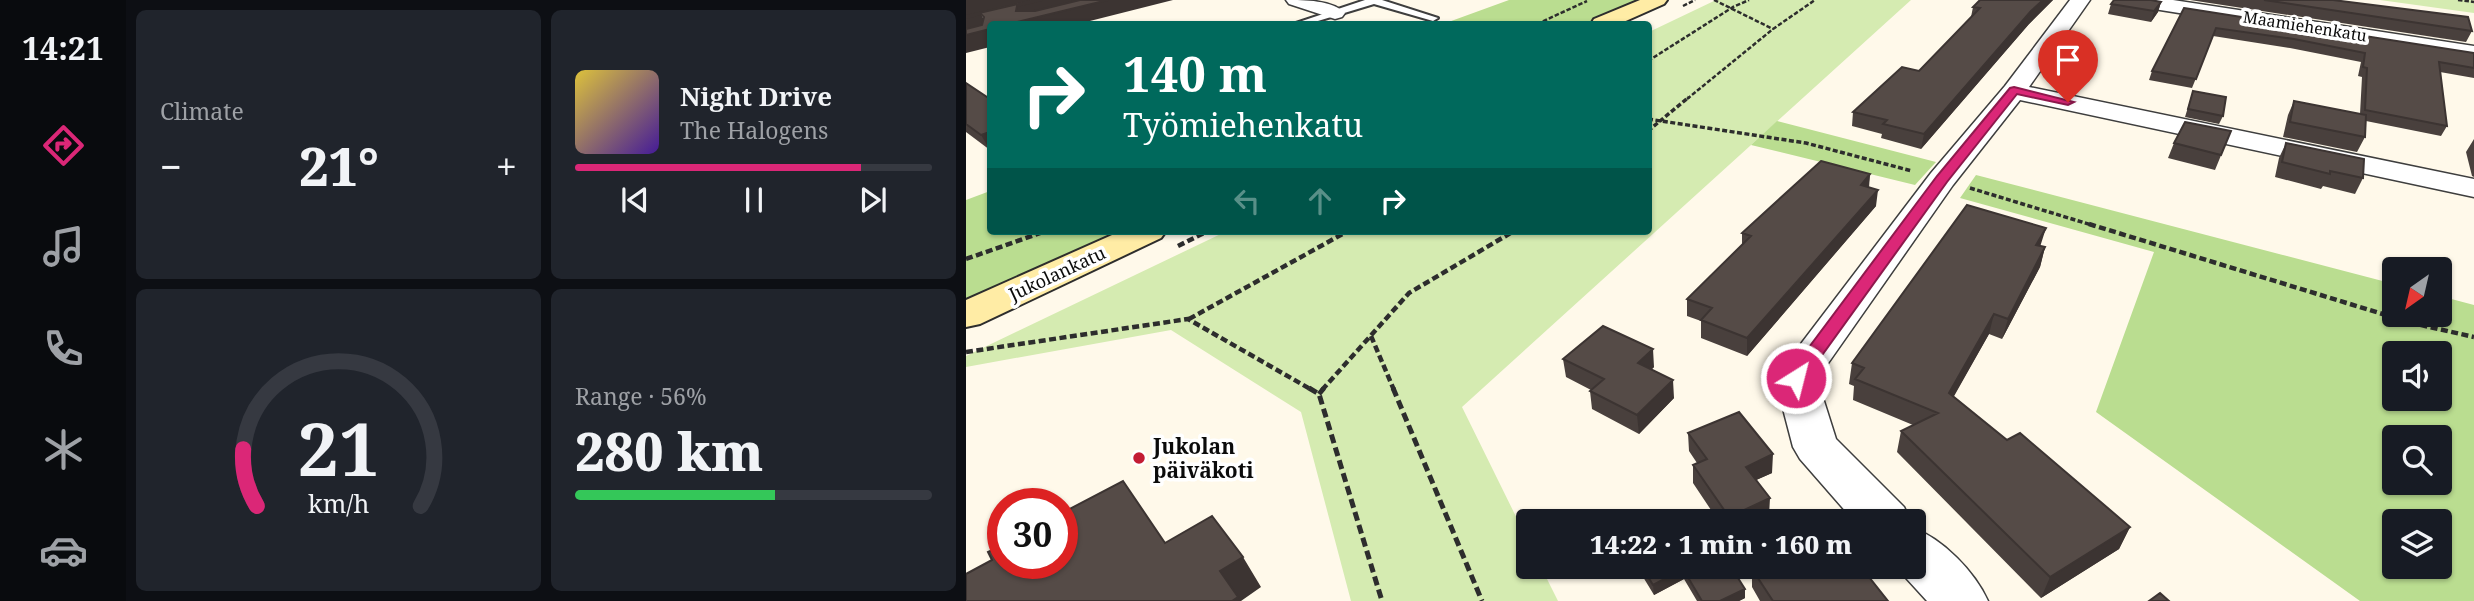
<!DOCTYPE html>
<meta charset="utf-8">
<style>
:root{--surface:#171b24;--page:#20242c;--text:#f1f3f6;--muted:#9ea1a6;--line:#363941;--accent:#db2777}
body{margin:0;font-family:"Noto Serif",serif;background:var(--page);color:var(--text);height:100vh;display:flex;flex-direction:column;font-size:26px;white-space:nowrap}
*{box-sizing:border-box;margin:0}
p{font-size:23px;color:var(--muted)}
.icon{flex:none;width:38px;height:38px;fill:none;stroke:currentColor;stroke-width:2;stroke-linecap:round;stroke-linejoin:round}
.map{position:relative;flex:1;overflow:hidden}
.details{display:flex;flex-direction:column;gap:10px;padding:10px;background:#0d0f14;width:840px}
.details>*{flex:none}
.hud{position:absolute;left:21px;top:21px;width:665px;height:214px;border-radius:7px;box-shadow:0 2px 5px #0004;background:#00695c;color:#fff;overflow:hidden}
.needle{width:46px;rotate:214deg}
.buttons{position:absolute;left:1416px;top:257px;display:grid;gap:14px}
.buttons a{display:grid;place-items:center;width:70px;height:70px;border-radius:7px;background:var(--surface);box-shadow:0 2px 5px #0004;font-size:35px}
.speed{position:absolute;left:21px;top:488px;display:flex;gap:14px;font-size:35px;font-weight:700;text-align:center}
.speed>*{display:grid;place-content:center;width:91px;height:91px;border-radius:50%;background:var(--surface);box-shadow:0 2px 5px #0004;line-height:1}
.speed .limit{border:10px solid #d22;background:#fff;color:#111}
.pin{position:absolute;display:grid;place-items:center;width:60px;height:60px;color:#fff;margin:-72px -30px;border-radius:50% 50% 50% 0;rotate:-45deg;box-shadow:0 0 7px #0007}
.pin .icon{rotate:45deg}
.me{position:absolute;width:77px;margin:-38px;rotate:36deg;stroke-linejoin:round;filter:drop-shadow(0 0 5px #0008)}
.turn{display:flex;align-items:center;gap:24px;height:147px;padding:0 21px;font-size:32px}
.turn .icon{width:91px;height:91px;stroke-width:2.5}
.turn b{display:block;font-size:49px;line-height:60px}
.lanes{display:flex;align-items:center;height:66px;padding:0 21px;background:#0003;justify-content:center;gap:35px;direction:ltr}
.lanes .off{opacity:.35}
.big{font-size:52px;font-weight:800;line-height:1.1}
.details .card{flex:1;display:flex;flex-direction:column;justify-content:center;gap:10px;min-width:0;padding:0 24px;border-radius:10px;background:var(--page)}
.details .dial{align-items:center;gap:0}
.dial svg{height:182px;overflow:visible;fill:none;stroke:var(--line);stroke-width:7;stroke-linecap:round;text-anchor:middle}
.dial text{fill:var(--text);stroke:none}
.song{display:flex;align-items:center;gap:21px}
.cover{width:84px;height:84px;border-radius:10px;background:linear-gradient(135deg,hsl(50 70% 55%),hsl(260 70% 35%))}
.played{height:7px;border-radius:4px;background:linear-gradient(90deg,var(--accent) 80%,var(--line) 80%)}
.keys{display:flex;justify-content:space-around;direction:ltr}
.heat{display:flex;justify-content:space-between;align-items:center;font-size:38px;direction:ltr}
.charge{height:10px;border-radius:5px;background:linear-gradient(90deg,#34c759 56%,var(--line) 0)}
.details .tiles{flex:1;display:grid;gap:10px;grid-template-columns:repeat(2,1fr)}
.trip{position:absolute;left:550px;top:509px;width:410px;height:70px;border-radius:7px;background:var(--surface);box-shadow:0 2px 5px #0004;font-weight:800;line-height:70px;text-align:center}
main{display:flex;flex:1;min-height:0}
.menu{display:flex;flex-direction:column;width:126px;justify-content:space-around;align-items:center;background:#090b0e;color:var(--muted)}
.menu .icon{width:49px;height:49px}
.menu .current{color:var(--accent)}
.menu b{font-size:32px;color:var(--text)}
.map>svg:first-child{display:block}
.green{fill:#d5ebb1}
.forest{fill:#badd90;fill-rule:evenodd}
.lines{fill:none;stroke-linecap:round;stroke-linejoin:round}
.service-casing{stroke:#3e3e3e;stroke-width:4}
.minor-casing{stroke:#3e3e3e;stroke-width:3}
.secondary-casing{stroke:#2d2d2d;stroke-width:4}
.path-far3{stroke:#2d2d2d;stroke-width:2.5;stroke-dasharray:4.5 2;stroke-linecap:butt}
.path-far2{stroke:#2d2d2d;stroke-width:3.5;stroke-dasharray:5 2.5;stroke-linecap:butt}
.path-far1{stroke:#2d2d2d;stroke-width:4.5;stroke-dasharray:7 3.5;stroke-linecap:butt}
.path{stroke:#2d2d2d;stroke-width:5;stroke-dasharray:9 4.5;stroke-linecap:butt}
.service{fill:#fff;fill-rule:evenodd}
.minor{fill:#fff;fill-rule:evenodd}
.secondary{fill:#ffeca5;fill-rule:evenodd}
.wall{fill:#49403d}
.shaded-wall{fill:#3c3432}
.building{fill:#554b47;stroke:#3c3432;stroke-width:2}
.route{fill:#db2777;stroke:#8e194d;stroke-width:2}
.poi-dot{fill:#c31c34;stroke:#fff;stroke-width:2.5}
.labels{text-anchor:middle;dominant-baseline:central;stroke-width:7;stroke-linejoin:round;paint-order:stroke}
.far-street-label{font-size:16px;fill:#0b0b0b;stroke:#fff}
.street-label{font-size:18px;fill:#0b0b0b;stroke:#fff}
.near-poi-label{font-size:21px;font-weight:bold;fill:#0b0b0b;stroke:#fff;text-anchor:start}
</style>
<main>
<nav class="menu">
<b>14:21</b>
<svg class="icon current" aria-label="directions" viewBox="0 0 24 24"><path d="M12 3l9 9-9 9-9-9zM9 14v-3h6M13 9l2 2-2 2"/></svg>
<svg class="icon" aria-label="music" viewBox="0 0 24 24"><path d="M9 18V5l10-2v13"/><circle cx="6" cy="18" r="3"/><circle cx="16" cy="16" r="3"/></svg>
<svg class="icon" aria-label="phone" viewBox="0 0 24 24"><path d="M5 4h4l2 5-3 2q2 4 5 5l2-3 5 2v4C11 20 4 13 5 4z"/></svg>
<svg class="icon" aria-label="climate" viewBox="0 0 24 24"><path d="M12 3v18M4 7l16 10M4 17L20 7"/></svg>
<svg class="icon" aria-label="car" viewBox="0 0 24 24"><path d="M5 17H2v-5l4-1 3-4h7l3 4 3 1v5h-3M9 17h6M6 11h13"/><circle cx="7" cy="17" r="2"/><circle cx="17" cy="17" r="2"/></svg>
</nav>
<section class="details">
<div class="tiles">
<div class="card"><p>Climate</p>
<div class="heat"><a>−</a><b class="big">21°</b><a>+</a></div>
</div>
<div class="card">
<div class="song"><i class="cover"></i><div><b>Night Drive</b><p>The Halogens</p></div></div>
<div class="played"></div>
<div class="keys"><svg class="icon" aria-label="previous" viewBox="0 0 24 24"><path d="M18 5L8 12l10 7zM5 5v14"/></svg><svg class="icon" aria-label="pause" viewBox="0 0 24 24"><path d="M8 5v14M16 5v14"/></svg><svg class="icon" aria-label="next" viewBox="0 0 24 24"><path d="M6 5l10 7-10 7zM19 5v14"/></svg></div>
</div>
<div class="card dial"><svg viewBox="0 0 100 80">
<path d="M14 69A42 42 0 1 1 86 69"/>
<path d="M14 69A42 42 0 0 1 8 44" stroke="#db2777"/>
<text x="50" y="56" font-size="32" font-weight="700">21</text>
<text x="50" y="72" font-size="11">km/h</text>
</svg></div>
<div class="card"><p>Range · 56%</p><b class="big">280 km</b><div class="charge"></div></div>
</div>
</section>
<div class="map">
<svg width="1508" height="601" viewBox="0 0 1508 601">
<rect width="100%" height="100%" fill="#fff9ea"/>
<path class="green" d="M 750,0 L 945,0 L 496,407 L 562,541 L 562,567 L 575,567 L 592,601 L 385,601 L 335,412 L 205,330 L 0,367 L 0,356 L 261,231 L 682,231 L 683,32 Z
M 1414,0 L 1508,0 L 1508,13 Z"/>
<path class="forest" d="M 543,0 L 682,0 L 627,24 L 477,24 Z
M 811,121 L 970,162 L 949,185 L 785,145 Z
M 1010,175 L 1428,284 L 1428,315 L 1474,315 L 1474,296 L 1508,305 L 1508,601 L 1394,601 L 1130,412 L 1188,252 L 994,198 ZM 1428,354 L 1474,354 L 1474,399 L 1428,399 ZM 1428,438 L 1474,438 L 1474,483 L 1428,483 ZM 1428,522 L 1474,522 L 1474,567 L 1428,567 Z
M 24,191 L 24,231 L 169,231 L 0,308 L 0,200 Z"/>
<g class="lines">
<g class="service-casing">
<path id="service" d="M 399,0 L 416,0 L 472,18 L 467,21 L 408,4 L 342,24 L 327,24 Z"/>
</g>
<g class="minor-casing">
<path id="minor" d="M 320,0 C 339,0 366,0 379,13 L 376,17 L 369,19 L 323,4 Z
M 1104,0 L 1124,0 L 1063,87 L 1508,179 L 1508,197 L 1054,100 L 987,185 L 851,379 L 870,439 L 938,507 L 945,522 L 889,522 L 834,459 L 827,447 L 809,378 L 965,173 L 1039,86 Z
M 1159,0 L 1207,0 L 1508,46 L 1508,60 L 1169,6 Z
M 947,528 C 977,539 1009,572 1022,601 L 961,601 L 930,567 L 947,567 Z"/>
</g>
<g class="secondary-casing">
<path id="secondary" d="M 674,0 L 701,0 L 698,4 L 653,24 L 625,24 L 628,19 Z
M 155,231 L 200,231 L 195,238 L 14,324 L 0,327 L 0,300 Z"/>
</g>
<path class="path-far3" d="M 748,0 L 807,29
M 1492,0 L 1508,2
M 717,6 L 729,0
M 571,24 L 621,1
M 682,61 L 767,7 L 783,0
M 721,99 L 807,29 L 849,0"/>
<path class="path-far2" d="M 682,119 L 840,143 L 946,171
M 682,131 L 723,97
M 1004,188 L 1129,226"/>
<path class="path-far1" d="M 1123,224 L 1446,323 L 1508,337
M 212,246 L 242,231
M 0,259 L 80,231
M 223,319 L 382,231
M 405,336 L 428,390
M 0,352 L 222,319 L 346,390
M 356,390 L 443,293 L 548,231"/>
<path class="path" d="M 343,388 L 353,394 L 416,601
M 427,388 L 516,601
M 353,394 L 358,388"/>
<use href="#service" class="service"/>
<use href="#minor" class="minor"/>
<use href="#secondary" class="secondary"/>
</g>
<path class="wall" d="M 1014,0 L 1087,0 L 1063,24 L 955,149 L 915,138 L 916,134 L 886,126 L 887,112 L 953,71 L 1005,17 L 1007,7 Z
M 1224,0 L 1367,0 L 1506,31 L 1500,42 Z
M 1195,2 L 1192,12 L 1185,22 L 1142,14 L 1145,4 Z
M 1218,8 L 1508,53 L 1508,78 L 1474,72 L 1481,126 L 1475,136 L 1400,121 L 1399,137 L 1391,152 L 1317,137 L 1322,115 L 1328,101 L 1394,114 L 1396,77 L 1392,76 L 1395,62 L 1324,48 L 1247,36 L 1226,88 L 1183,80 L 1186,71 Z
M 0,83 L 24,150 L 0,132 Z
M 1227,91 L 1257,116 L 1253,124 L 1219,117 Z
M 1265,131 L 1249,170 L 1202,158 L 1208,143 Z
M 1508,139 L 1508,177 L 1506,176 L 1500,152 Z
M 1320,143 L 1397,178 L 1389,194 L 1357,186 L 1355,189 L 1309,177 L 1313,158 Z
M 904,174 L 903,188 L 910,206 L 781,356 L 735,338 L 735,321 L 721,316 L 721,299 L 776,245 L 776,233 Z
M 1074,246 L 1079,247 L 1074,267 L 1036,339 L 1023,334 L 987,397 L 1041,440 L 1164,527 L 1153,549 L 1075,598 L 931,452 L 935,431 L 947,425 L 887,400 L 888,386 L 883,384 L 886,363 Z
M 597,359 L 688,367 L 685,370 L 708,398 L 673,434 L 626,409 L 624,391 L 625,390 L 600,377 Z
M 722,433 L 806,473 L 790,480 L 803,516 L 792,522 L 753,522 L 727,483 L 727,465 L 731,463 L 723,451 Z
M 671,567 L 765,567 L 779,598 L 773,601 L 731,601 L 718,579 L 688,595 Z
M 786,569 L 922,601 L 794,601 L 786,587 Z"/>
<path class="shaded-wall" d="M 0,0 L 68,0 L 0,16 Z
M 76,0 L 207,0 L 112,24 L 43,24 L 51,6 Z
M 1077,0 L 1087,0 L 1063,24 L 955,149 L 958,134 L 1065,11 Z
M 1195,2 L 1192,12 L 1185,22 L 1188,11 Z
M 15,14 L 23,29 L 24,29 L 24,47 L 0,53 L 0,18 Z
M 24,132 L 24,150 L 15,135 Z
M 904,174 L 902,190 L 895,185 Z
M 912,190 L 910,206 L 781,356 L 781,338 Z
M 1080,228 L 1074,247 L 1070,245 Z
M 1079,247 L 1074,267 L 1036,339 L 1042,319 Z
M 1028,314 L 1023,334 L 978,414 L 983,393 Z
M 687,349 L 688,367 L 673,381 L 672,363 Z
M 707,380 L 708,398 L 673,434 L 671,415 Z
M 807,454 L 806,473 L 779,485 L 780,467 Z
M 804,498 L 803,516 L 792,522 L 763,522 L 763,517 Z
M 1164,527 L 1153,549 L 1075,598 L 1084,577 Z
M 277,557 L 295,587 L 275,601 L 266,601 L 254,571 Z
M 717,569 L 718,579 L 688,595 L 687,585 Z
M 779,589 L 779,598 L 773,601 L 754,601 Z"/>
<path class="building" d="M 69,0 L 76,0 L 51,6 L 50,11 L 69,11 L 114,0 L 142,0 L 43,24 L 24,24 L 24,29 L 0,35 L 0,29 L 16,25 L 18,17 L 15,14 L 0,18 L 0,16 Z
M 1014,0 L 1077,0 L 1065,11 L 958,134 L 917,124 L 921,120 L 887,112 L 936,67 L 953,71 L 1014,8 L 1007,7 Z
M 1148,0 L 1185,0 L 1195,2 L 1188,11 L 1145,4 Z
M 1298,0 L 1367,0 L 1502,17 L 1506,31 Z
M 1218,8 L 1508,53 L 1508,68 L 1473,62 L 1481,126 L 1399,110 L 1401,68 L 1397,67 L 1399,53 L 1328,39 L 1250,28 L 1230,79 L 1186,71 Z
M 0,83 L 24,99 L 24,132 L 15,135 L 0,124 Z
M 1227,91 L 1260,97 L 1257,116 L 1222,109 Z
M 1328,101 L 1400,115 L 1399,137 L 1324,122 Z
M 1219,122 L 1265,131 L 1255,155 L 1208,143 Z
M 1320,143 L 1398,159 L 1397,178 L 1364,171 L 1364,174 L 1316,162 Z
M 855,161 L 904,174 L 895,185 L 912,190 L 781,338 L 735,320 L 746,308 L 721,299 L 785,236 L 776,233 Z
M 1001,205 L 1080,228 L 1070,245 L 1079,247 L 1042,319 L 1028,314 L 983,393 L 1041,440 L 1054,433 L 1164,527 L 1084,577 L 935,431 L 972,413 L 889,379 L 898,368 L 886,363 Z
M 637,326 L 687,349 L 672,363 L 707,380 L 671,415 L 624,391 L 638,379 L 597,359 Z
M 773,412 L 807,454 L 780,467 L 804,498 L 763,517 L 727,465 L 741,459 L 722,433 Z
M 157,481 L 199,543 L 246,516 L 277,557 L 254,571 L 272,597 L 266,601 L 0,601 L 0,574 L 26,560 L 22,552 L 37,545 L 37,564 L 96,564 L 96,513 Z
M 733,515 L 736,522 L 720,522 Z
M 676,567 L 765,567 L 779,589 L 754,601 L 736,601 L 717,569 L 687,585 Z
M 791,567 L 895,567 L 922,601 L 807,601 L 786,569 Z
M 1194,593 L 1203,601 L 1183,601 Z"/>
<path class="route" d="M 1048,87 L 1108,102 L 1102,105 L 1051,94 L 981,182 L 836,383 L 823,383 L 821,378 L 823,374 L 971,176 L 1044,88 Z"/>
<circle class="poi-dot" cx="173" cy="458" r="7"/>
<g class="labels">
<g class="far-street-label">
<text transform="translate(1339 26) rotate(9)">Maamiehenkatu</text>
</g>
<g class="street-label">
<text transform="translate(91 273) rotate(-25)">Jukolankatu</text>
</g>
<g class="near-poi-label">
<text x="187" y="446">Jukolan<tspan x="187" dy="24">päiväkoti</tspan></text>
</g>
</g>
</svg>
<div class="buttons">
<a><svg class="needle" viewBox="-14 -14 28 28"><path d="M0-13l5 13h-10z" fill="#e53935"/><path d="M0 13l5-13h-10z" fill="#9ea1a6"/></svg></a>
<a><svg class="icon" aria-label="sound" viewBox="0 0 24 24"><path d="M4 9h4l5-4v14l-5-4H4zM17 9q2 3 0 6"/></svg></a>
<a><svg class="icon" aria-label="search" viewBox="0 0 24 24"><circle cx="10" cy="10" r="6"/><path d="M15 15l6 6"/></svg></a>
<a><svg class="icon" aria-label="layers" viewBox="0 0 24 24"><path d="M12 4l9 5-9 5-9-5zM3 14l9 5 9-5"/></svg></a>
</div>
<div class="speed"><div class="limit">30</div></div>
<div class="pin" style="left:1102px;top:102px;background:#d93025"><svg class="icon" aria-label="arrive" viewBox="0 0 24 24"><path d="M6 21V4h12l-3 4 3 4H6"/></svg></div>
<svg class="me" style="left:830px;top:378px" viewBox="-20 -20 40 40"><circle r="17" fill="#db2777" stroke="#fff" stroke-width="3"/><path d="M0-11L8 9 0 5-8 9z" fill="#fff"/></svg>
<div class="trip">14:22 · 1 min · 160 m</div>
<div class="hud">
<div class="turn"><svg class="icon" aria-label="right" viewBox="0 0 24 24"><path d="M7 20v-9h11M14 6l5 5-5 5"/></svg><div><b>140 m</b>Työmiehenkatu</div></div>
<div class="lanes"><svg class="icon off" aria-label="left" viewBox="0 0 24 24"><path d="M17 20v-9H6M10 6l-5 5 5 5"/></svg><svg class="icon off" aria-label="ahead" viewBox="0 0 24 24"><path d="M12 20V5M6 11l6-6 6 6"/></svg><svg class="icon" aria-label="right" viewBox="0 0 24 24"><path d="M7 20v-9h11M14 6l5 5-5 5"/></svg></div>
</div>
</div>
</main>
